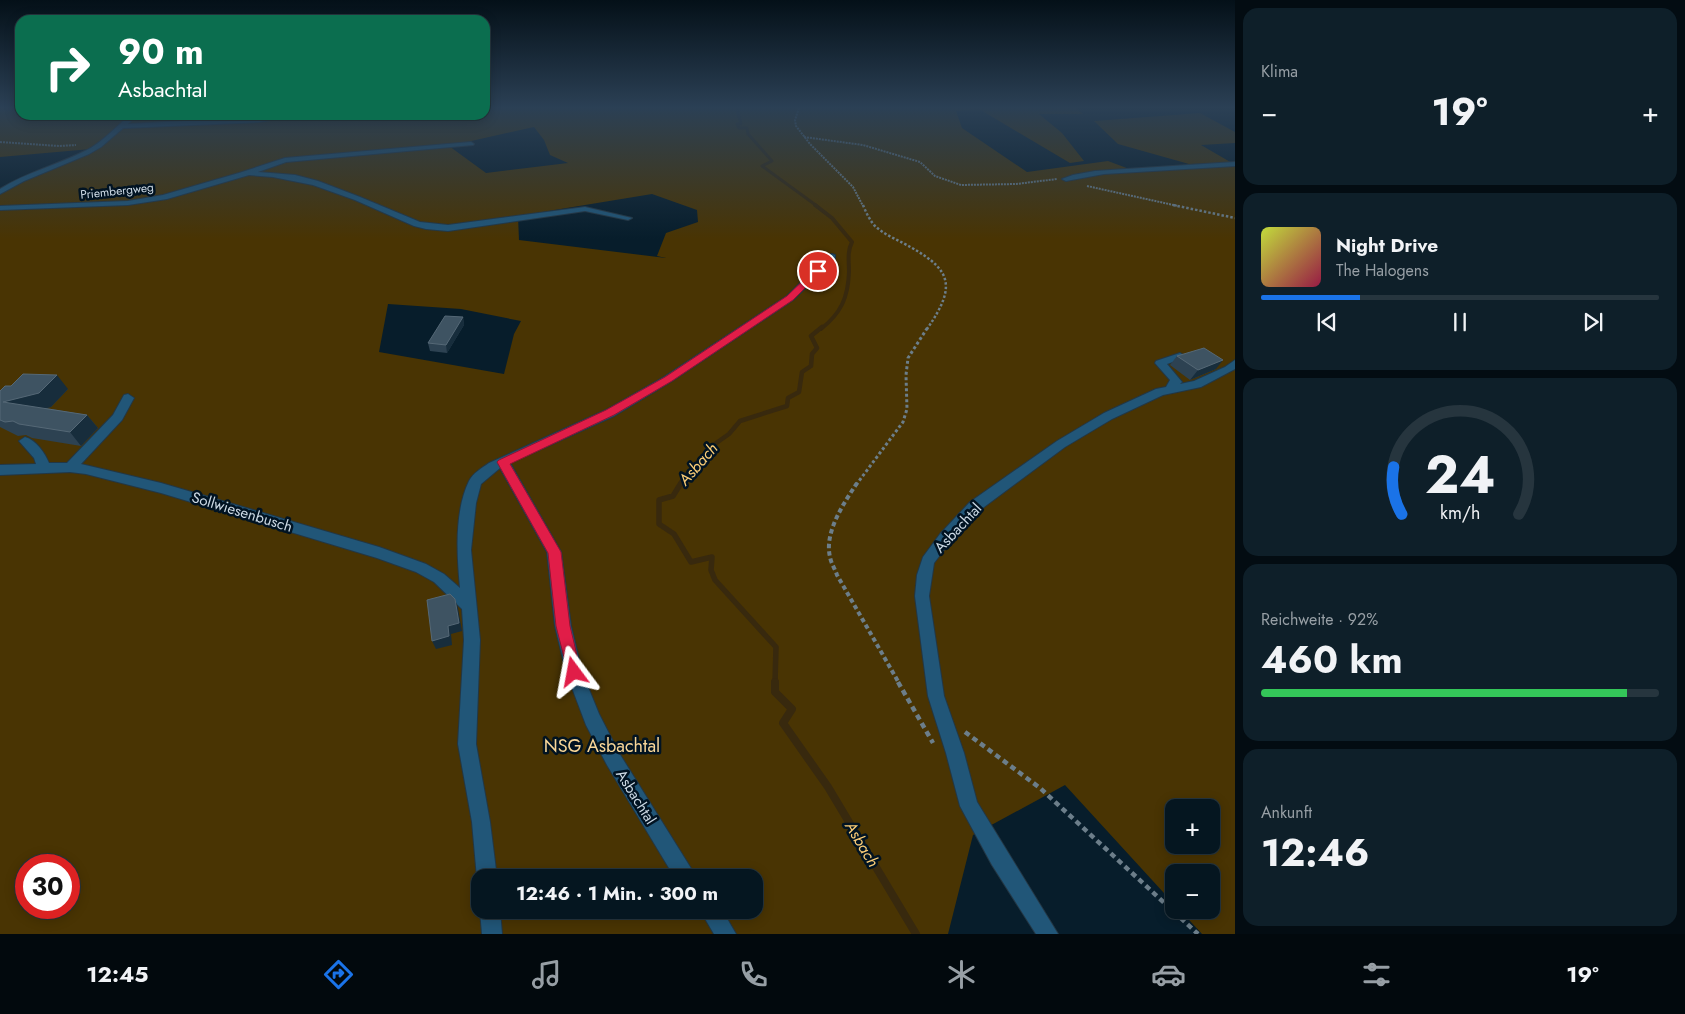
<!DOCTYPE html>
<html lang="de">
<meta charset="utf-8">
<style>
:root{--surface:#051620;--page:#0e1f29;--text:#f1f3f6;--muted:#979fa5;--line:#26353e;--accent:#1a73e8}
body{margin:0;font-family:Jost,sans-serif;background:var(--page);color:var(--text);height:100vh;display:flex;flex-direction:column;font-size:19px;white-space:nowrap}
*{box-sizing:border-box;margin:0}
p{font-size:16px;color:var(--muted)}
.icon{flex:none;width:28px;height:28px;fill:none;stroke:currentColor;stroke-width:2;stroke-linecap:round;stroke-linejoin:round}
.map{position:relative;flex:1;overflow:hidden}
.details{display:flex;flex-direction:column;gap:8px;padding:8px;background:#030c12;width:450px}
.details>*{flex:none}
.top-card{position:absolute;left:15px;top:15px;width:475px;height:105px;border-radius:15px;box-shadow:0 2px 12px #0003,0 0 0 1px var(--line);background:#0b6e4f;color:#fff;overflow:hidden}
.fabs{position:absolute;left:1165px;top:799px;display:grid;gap:10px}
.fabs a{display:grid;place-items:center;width:55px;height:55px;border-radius:10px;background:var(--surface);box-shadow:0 2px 12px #0003,0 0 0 1px var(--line);font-size:25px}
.speed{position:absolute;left:15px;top:854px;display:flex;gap:10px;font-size:25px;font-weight:700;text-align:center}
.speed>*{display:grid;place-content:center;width:65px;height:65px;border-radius:50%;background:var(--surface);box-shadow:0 2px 12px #0003,0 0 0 1px var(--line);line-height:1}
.speed .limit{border:8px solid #d22;background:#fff;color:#111}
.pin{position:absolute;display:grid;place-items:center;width:42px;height:42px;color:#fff;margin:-21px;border:2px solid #fff;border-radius:50%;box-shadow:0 1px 5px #0007}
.me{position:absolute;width:55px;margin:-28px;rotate:347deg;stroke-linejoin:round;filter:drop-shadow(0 0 4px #0008)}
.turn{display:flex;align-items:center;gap:18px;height:105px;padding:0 20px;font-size:22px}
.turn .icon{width:65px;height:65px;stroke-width:2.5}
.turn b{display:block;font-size:35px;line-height:42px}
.big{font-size:38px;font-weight:700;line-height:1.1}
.details .tile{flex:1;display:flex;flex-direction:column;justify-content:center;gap:8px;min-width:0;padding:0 18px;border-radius:15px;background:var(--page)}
.details .dial{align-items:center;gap:0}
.dial svg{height:130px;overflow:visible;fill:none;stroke:var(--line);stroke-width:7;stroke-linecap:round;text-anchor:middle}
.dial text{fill:var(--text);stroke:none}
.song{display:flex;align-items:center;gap:15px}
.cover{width:60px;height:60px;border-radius:8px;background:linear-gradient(135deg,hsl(70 70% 55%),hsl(340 70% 35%))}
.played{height:5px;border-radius:2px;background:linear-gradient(90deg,var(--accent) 25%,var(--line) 25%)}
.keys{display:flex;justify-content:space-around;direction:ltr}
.heat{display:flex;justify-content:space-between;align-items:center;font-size:28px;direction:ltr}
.charge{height:8px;border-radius:4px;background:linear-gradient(90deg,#34c759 92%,var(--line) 0)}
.trip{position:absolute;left:471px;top:869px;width:292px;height:50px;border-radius:15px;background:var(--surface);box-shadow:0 2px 12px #0003,0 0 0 1px var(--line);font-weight:700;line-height:50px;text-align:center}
.dock{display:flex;height:80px;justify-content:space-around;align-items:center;background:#02090d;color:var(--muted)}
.dock .icon{width:35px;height:35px}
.dock .current{color:var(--accent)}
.dock b{font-size:22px;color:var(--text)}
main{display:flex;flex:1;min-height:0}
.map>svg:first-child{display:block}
.green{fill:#493403;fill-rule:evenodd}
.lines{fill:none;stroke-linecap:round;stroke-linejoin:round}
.stream-far4{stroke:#38290e;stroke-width:3}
.stream-far3{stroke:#38290e;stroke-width:4}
.stream-far2{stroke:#38290e;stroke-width:4.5}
.stream-far1{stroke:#38290e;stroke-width:5.5}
.stream{stroke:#38290e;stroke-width:8}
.minor-casing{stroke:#233745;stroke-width:2}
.path-far4{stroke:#6c7e8a;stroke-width:2;stroke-dasharray:2 1;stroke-linecap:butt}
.path-far3{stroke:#6c7e8a;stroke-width:2.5;stroke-dasharray:2.5 2;stroke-linecap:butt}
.path-far2{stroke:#6c7e8a;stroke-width:3;stroke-dasharray:3 2.5;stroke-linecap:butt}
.path-far1{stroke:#6c7e8a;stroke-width:4;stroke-dasharray:4.5 3;stroke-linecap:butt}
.path{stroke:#6c7e8a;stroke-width:4.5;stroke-dasharray:5.5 4;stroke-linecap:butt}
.minor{fill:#215678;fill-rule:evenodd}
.wall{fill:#2d4252}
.shaded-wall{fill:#172d3c}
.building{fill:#3e5362;stroke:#556876}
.route{fill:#e11d48;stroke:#92132f}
.labels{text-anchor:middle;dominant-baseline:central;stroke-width:5;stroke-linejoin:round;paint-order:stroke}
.far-street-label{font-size:12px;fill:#cddae5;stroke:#011322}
.street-label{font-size:15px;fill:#cddae5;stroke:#011322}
.water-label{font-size:16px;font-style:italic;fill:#fcce77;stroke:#011322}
.near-park-label{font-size:18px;fill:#f8d698;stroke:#011322}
</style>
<main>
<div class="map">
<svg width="1235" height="934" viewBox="0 0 1235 934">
<rect width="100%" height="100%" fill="#071d2b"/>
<path class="green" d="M 0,108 L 20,108 L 20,115 L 131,115 L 102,143 L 136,115 L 485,115 L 485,108 L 1076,108 L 1083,114 L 1039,114 L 1062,133 L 1084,161 L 1070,163 L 979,109 L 956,111 L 962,128 L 1027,172 L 1108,161 L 1132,170 L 1235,166 L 1235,934 L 1202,934 L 1180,910 L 1211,910 L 1211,872 L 1174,872 L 1174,904 L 1065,785 L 973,835 L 948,934 L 0,934 L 0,193 L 23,179 L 91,149 L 0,157 ZM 534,127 L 544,140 L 550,155 L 568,163 L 486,173 L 449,146 ZM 652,194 L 697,210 L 698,222 L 666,233 L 657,256 L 666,258 L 519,240 L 518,216 ZM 388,304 L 461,309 L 521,321 L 514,334 L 504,374 L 379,352 ZM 1174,808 L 1211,808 L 1211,845 L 1174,845 ZM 26,865 L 69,865 L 69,908 L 26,908 ZM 480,878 L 755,878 L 755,910 L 480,910 Z
M 1200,113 L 1235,132 L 1235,143 L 1201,145 L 1232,163 L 1189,164 L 1118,144 L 1094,121 Z"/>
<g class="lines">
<path class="stream-far4" d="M 740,108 L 737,110 L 741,124 L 737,124 L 739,128 L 747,128 L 748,134 L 772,161 L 762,166 L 817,206"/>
<path class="stream-far3" d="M 815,205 L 832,218 L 852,242 C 847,252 849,261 849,272 C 848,298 841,313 821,329"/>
<path class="stream-far2" d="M 680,485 L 685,476 L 712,446 L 729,434 L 740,421 L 787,406 L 788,398 L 799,392 L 802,372 L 811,366 L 812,354 L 817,348 L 811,336 L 822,327"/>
<path class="stream-far1" d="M 681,483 L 673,496 L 659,500 L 659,524 L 674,534 L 691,562 L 712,557 L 711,570 L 715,580 L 776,647 L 775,683"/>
<path class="stream" d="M 775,682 L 775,692 L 792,709 L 783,723 L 828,787 L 916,934"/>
<g class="minor-casing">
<path id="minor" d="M 130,115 L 137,115 L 128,124 L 299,115 L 259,122 L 123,128 L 101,147 L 89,154 L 24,181 L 0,194 L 0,189 C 27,172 57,165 85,151 C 102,143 116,127 130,115 Z
M 471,142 L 474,144 L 473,145 L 286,162 L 258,172 L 295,175 L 318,181 L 360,197 L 420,222 L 448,225 L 585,207 L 632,218 L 628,220 L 585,211 L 448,231 L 426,229 L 414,226 L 355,200 L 313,185 L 273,177 L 249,175 L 167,199 L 128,205 L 0,210 L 0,206 L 128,201 L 163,195 L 239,173 L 285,158 Z
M 1235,162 L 1235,166 L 1104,174 L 1066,181 L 1062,179 L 1073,175 L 1095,171 Z
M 832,254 L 835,255 L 835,259 L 793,300 L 672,381 L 614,416 L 510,463 L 561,552 L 571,626 L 582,672 L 599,714 L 619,753 L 697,878 L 675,878 L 607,765 L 586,725 L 566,672 L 555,626 L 547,552 L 500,468 L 481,484 L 476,503 L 471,550 L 480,640 L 476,744 L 490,822 L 497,878 L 480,878 L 480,885 L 477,878 L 472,822 L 458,744 L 464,640 L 462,609 L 434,582 L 416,572 L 377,558 L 161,493 L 86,474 L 70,472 L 0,475 L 0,465 L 36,464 L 34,458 L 19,441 L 25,437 C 36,440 45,453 49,463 L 67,463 L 113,415 L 124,395 L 128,394 L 134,398 L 122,420 L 81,464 L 161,483 L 379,547 L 426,564 L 444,574 L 460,588 C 457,556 454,512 469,481 C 473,473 482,468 489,463 L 606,410 L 664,377 L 787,296 L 829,255 Z
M 1180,353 L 1185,356 L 1184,358 L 1167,364 L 1182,382 L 1180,384 L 1194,381 L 1225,367 L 1235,360 L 1235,369 L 1201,387 L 1163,395 L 1112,419 L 1065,447 L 980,510 L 950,542 L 934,563 L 929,596 L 944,696 L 964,753 L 977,802 L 1058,934 L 1036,934 L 992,865 L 960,806 L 946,753 L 928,696 L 915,596 L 917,575 L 923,557 L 940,534 L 970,502 L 1057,441 L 1104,413 L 1156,389 L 1166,387 L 1170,380 L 1155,363 L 1156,361 Z
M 480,910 L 500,910 L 502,934 L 482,934 Z
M 700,910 L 722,910 L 736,934 L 714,934 Z"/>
</g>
<path class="path-far4" d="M 799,108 L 795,120 L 796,126 L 810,144 L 853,187 L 863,206
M 804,137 L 863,145 L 920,162 L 935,176 L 961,185 L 1016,184 L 1057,179
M 0,142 L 59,146 L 76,145
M 1087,186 L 1178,206"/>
<path class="path-far3" d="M 863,205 C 866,212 869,219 874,225 C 882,233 893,238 903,243 C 950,268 959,283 927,329
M 1173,205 L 1235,218"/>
<path class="path-far2" d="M 856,485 L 903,422 L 907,409 L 906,375 L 908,358 L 928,327"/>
<path class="path-far1" d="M 857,483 C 844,503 824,532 830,557 C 831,563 835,569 837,575 L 899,683"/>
<path class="path" d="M 898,682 L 933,743
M 965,732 L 1040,788 L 1198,934"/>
<use href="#minor" class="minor"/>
</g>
<path class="wall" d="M 463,317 L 464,325 L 447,353 L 430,351 L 428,343 Z
M 1177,356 L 1216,369 L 1190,380 L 1170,365 Z
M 68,389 L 51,407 L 46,408 L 87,415 L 98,428 L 81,446 L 32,438 L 26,435 L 18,436 L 0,427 L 0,391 Z"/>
<path class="shaded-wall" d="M 463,317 L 464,325 L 447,353 L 446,345 Z
M 1223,360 L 1216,369 L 1190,380 L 1198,370 Z
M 57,375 L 68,389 L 51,407 L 15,416 L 3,402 Z
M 87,415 L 98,428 L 81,446 L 70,432 Z
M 455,599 L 458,608 L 462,631 L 451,634 L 452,645 L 436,649 L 432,641 L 448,626 Z"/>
<path class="building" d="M 445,316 L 463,317 L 446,345 L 428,343 Z
M 1204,348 L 1223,360 L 1198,370 L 1177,356 Z
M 23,374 L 57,375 L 39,393 L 3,402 L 87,415 L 70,432 L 19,424 L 13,421 L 5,422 L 0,420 L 0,391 L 5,386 L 11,386 Z
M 450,594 L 455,599 L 459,623 L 448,626 L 449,636 L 432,641 L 427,600 Z"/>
<linearGradient id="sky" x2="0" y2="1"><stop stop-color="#041018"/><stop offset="0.45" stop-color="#2b4055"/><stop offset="1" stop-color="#2b4055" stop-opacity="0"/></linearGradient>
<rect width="1235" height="239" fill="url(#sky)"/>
<path class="route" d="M 815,269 L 822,271 L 793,300 L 672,381 L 614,415 L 510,464 L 561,552 L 570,626 L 581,672 L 579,677 L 574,679 L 569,677 L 556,626 L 548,553 L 497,462 L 499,460 L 606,410 L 665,377 L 787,296 Z"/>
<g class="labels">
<g class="far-street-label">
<text transform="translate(117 191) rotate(-6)">Priembergweg</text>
</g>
<g class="street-label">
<text transform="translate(242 512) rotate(17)">Sollwiesenbusch</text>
<text transform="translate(958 528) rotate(-47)">Asbachtal</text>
<text transform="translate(636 797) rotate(58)">Asbachtal</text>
</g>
<g class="water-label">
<text transform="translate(698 464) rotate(-49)">Asbach</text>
<text transform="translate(862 844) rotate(59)">Asbach</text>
</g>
<g class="near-park-label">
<text x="602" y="746">NSG Asbachtal</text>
</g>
</g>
</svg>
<div class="fabs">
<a>+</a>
<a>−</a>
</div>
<div class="speed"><div class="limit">30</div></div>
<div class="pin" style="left:818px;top:271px;background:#d93025"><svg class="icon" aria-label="arrive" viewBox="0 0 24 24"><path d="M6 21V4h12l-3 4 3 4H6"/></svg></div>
<svg class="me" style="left:574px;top:672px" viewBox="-20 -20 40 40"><path d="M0-17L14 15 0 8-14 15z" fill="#e11d48" stroke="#fff" stroke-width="4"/></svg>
<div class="trip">12:46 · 1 Min. · 300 m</div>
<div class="top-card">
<div class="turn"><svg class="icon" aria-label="right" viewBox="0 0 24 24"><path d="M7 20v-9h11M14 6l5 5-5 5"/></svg><div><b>90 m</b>Asbachtal</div></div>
</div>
</div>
<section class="details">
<div class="tile"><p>Klima</p>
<div class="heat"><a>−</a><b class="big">19°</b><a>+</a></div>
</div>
<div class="tile">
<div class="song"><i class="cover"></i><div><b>Night Drive</b><p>The Halogens</p></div></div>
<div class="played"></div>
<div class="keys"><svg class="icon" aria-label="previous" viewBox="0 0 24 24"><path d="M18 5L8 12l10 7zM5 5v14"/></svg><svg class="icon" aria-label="pause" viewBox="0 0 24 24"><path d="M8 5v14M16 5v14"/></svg><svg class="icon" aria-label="next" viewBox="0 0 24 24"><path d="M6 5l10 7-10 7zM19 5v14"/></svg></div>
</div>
<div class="tile dial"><svg viewBox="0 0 100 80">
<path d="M14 69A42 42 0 1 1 86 69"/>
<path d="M14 69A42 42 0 0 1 9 40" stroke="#1a73e8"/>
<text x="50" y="56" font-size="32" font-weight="700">24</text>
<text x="50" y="72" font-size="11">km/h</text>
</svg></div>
<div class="tile"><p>Reichweite · 92%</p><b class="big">460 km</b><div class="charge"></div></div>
<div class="tile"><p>Ankunft</p><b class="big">12:46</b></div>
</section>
</main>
<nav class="dock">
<b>12:45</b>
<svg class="icon current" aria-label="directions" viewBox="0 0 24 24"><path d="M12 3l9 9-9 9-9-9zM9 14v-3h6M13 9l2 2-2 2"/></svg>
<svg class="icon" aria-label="music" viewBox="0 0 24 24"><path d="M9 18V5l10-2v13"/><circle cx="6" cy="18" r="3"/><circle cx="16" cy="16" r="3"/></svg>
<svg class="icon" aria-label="phone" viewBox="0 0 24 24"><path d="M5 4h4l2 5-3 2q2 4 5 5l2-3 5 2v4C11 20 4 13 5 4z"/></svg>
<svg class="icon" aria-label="climate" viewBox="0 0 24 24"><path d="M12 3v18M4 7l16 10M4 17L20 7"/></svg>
<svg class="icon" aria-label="car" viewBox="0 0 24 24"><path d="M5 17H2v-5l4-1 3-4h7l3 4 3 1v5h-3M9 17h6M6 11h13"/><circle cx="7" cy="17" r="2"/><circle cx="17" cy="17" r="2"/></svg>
<svg class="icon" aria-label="filters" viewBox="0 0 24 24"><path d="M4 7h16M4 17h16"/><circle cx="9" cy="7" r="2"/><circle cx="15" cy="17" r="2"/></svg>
<b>19°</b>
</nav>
